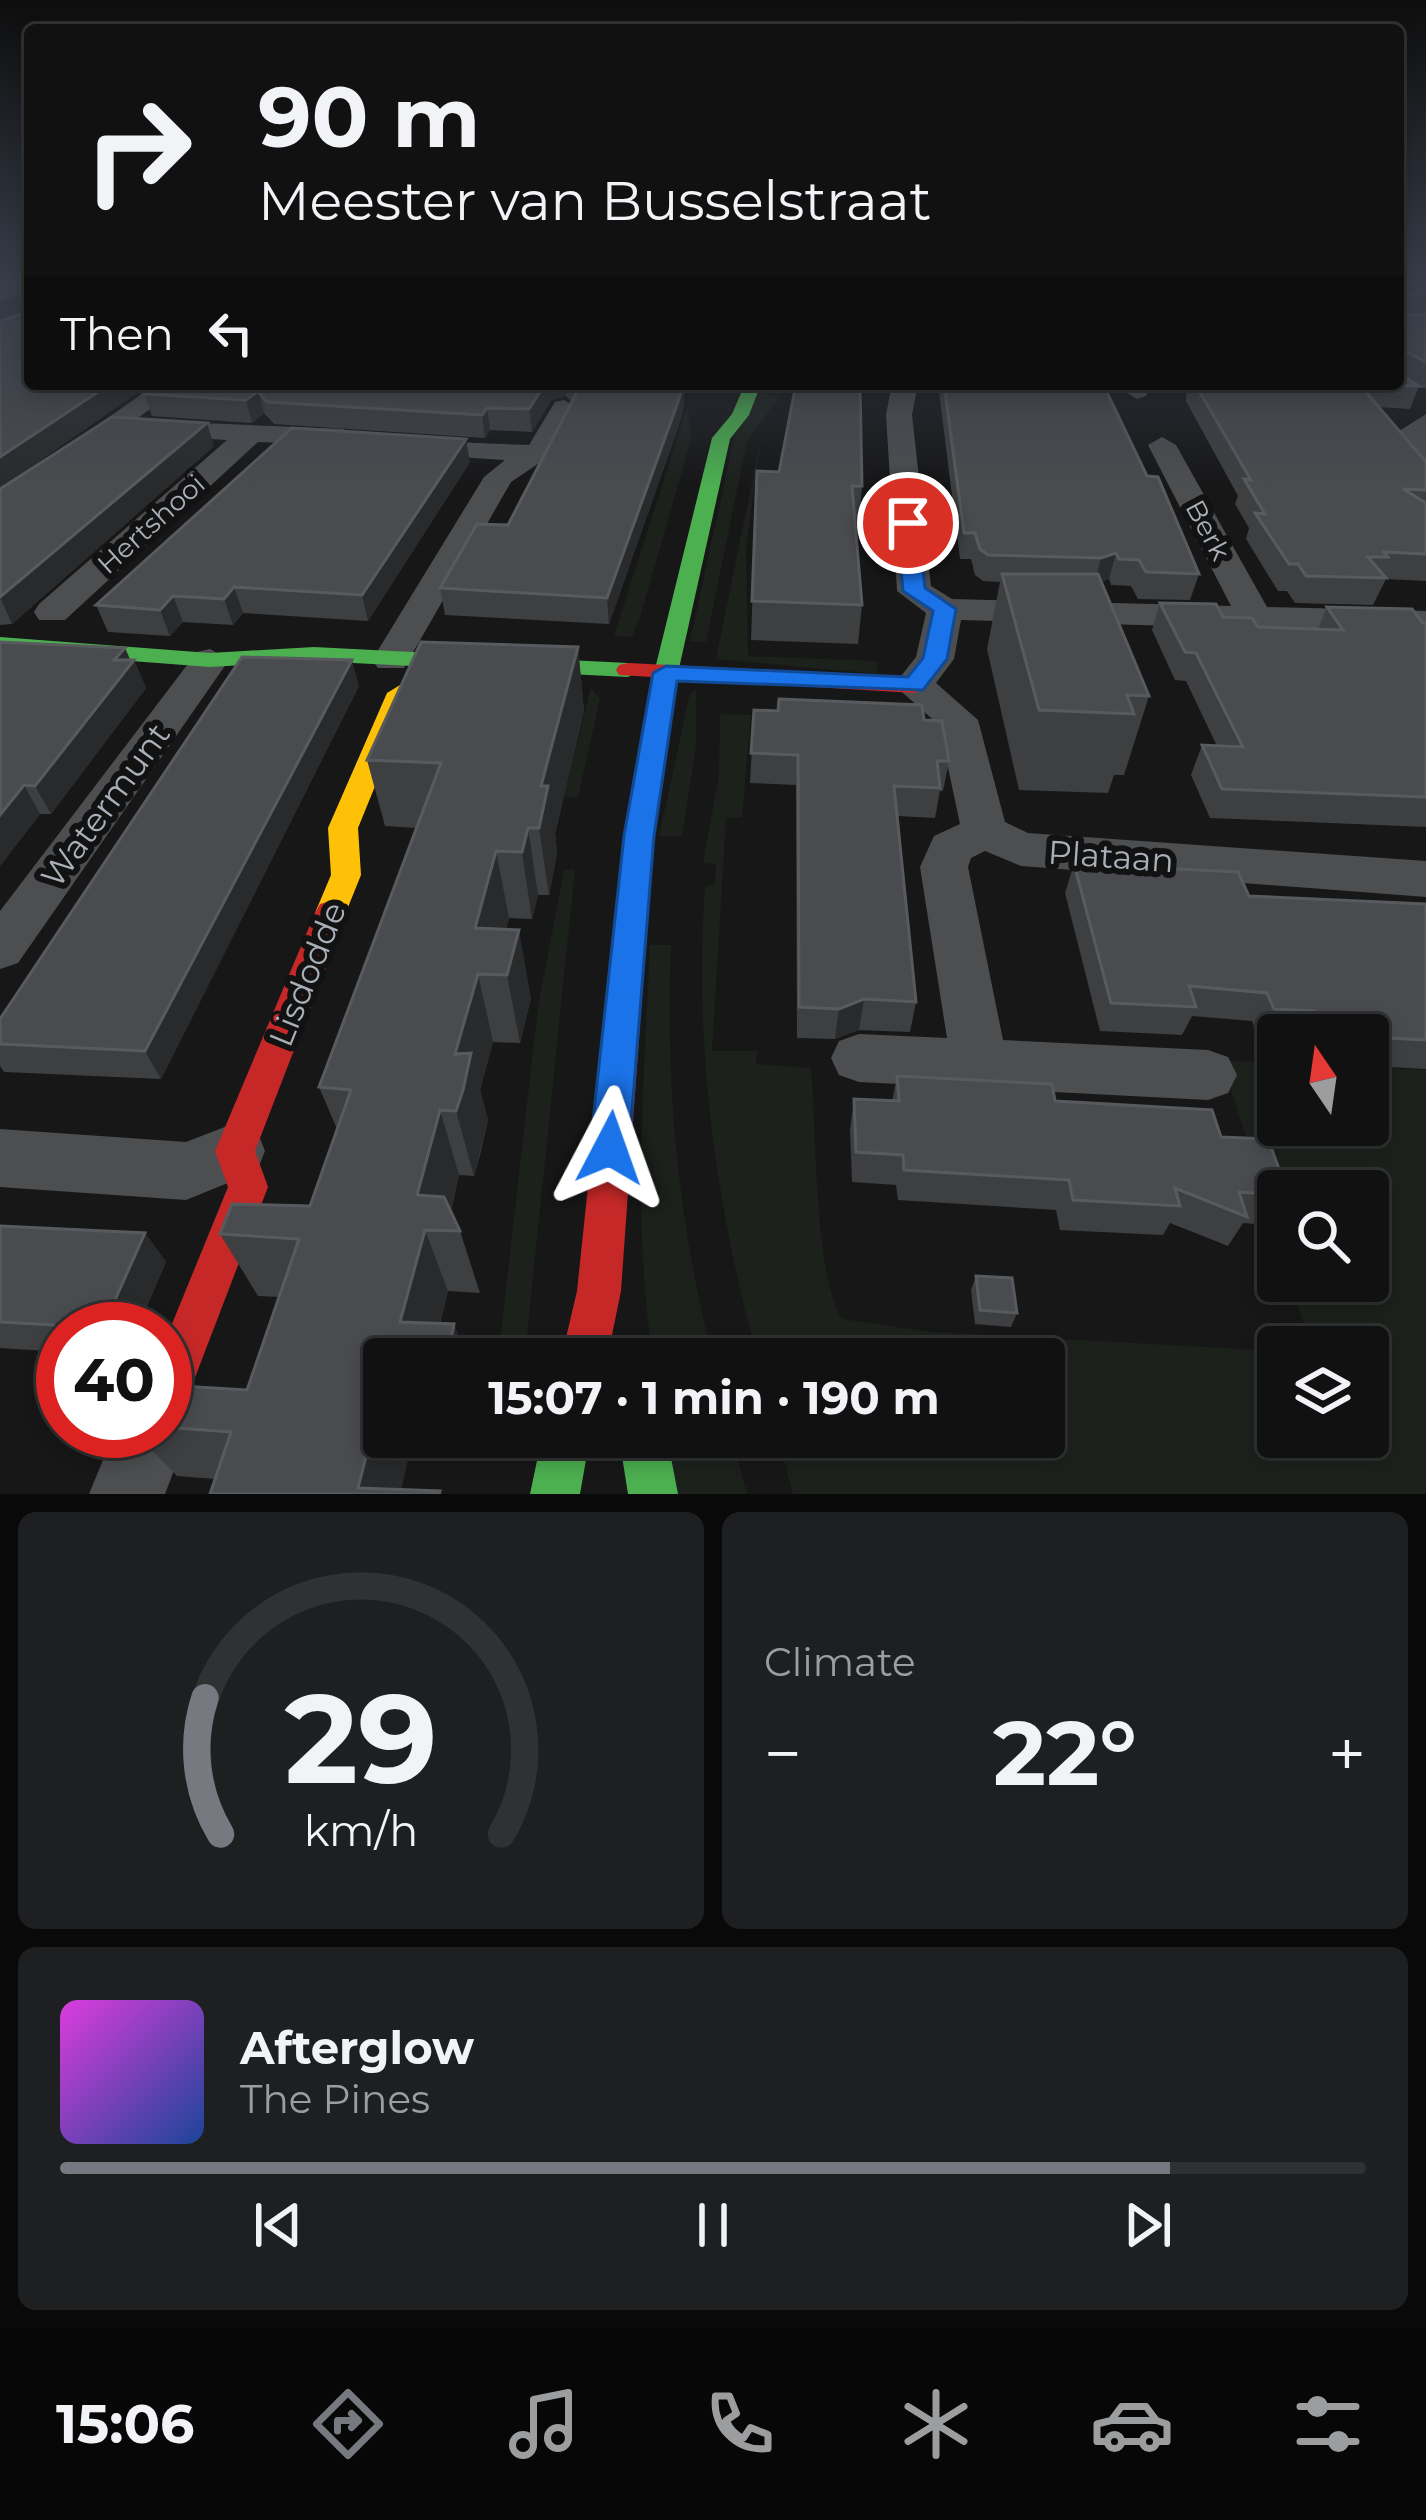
<!DOCTYPE html>
<meta charset="utf-8">
<style>
:root{--surface:#111112;--page:#1e1f20;--text:#f1f3f6;--muted:#9c9d9f;--line:#303132;--accent:#767a80}
body{margin:0;font-family:Montserrat,sans-serif;background:var(--page);color:var(--text);height:100vh;display:flex;flex-direction:column;font-size:45px;white-space:nowrap}
*{box-sizing:border-box;margin:0}
p{font-size:39px;color:var(--muted)}
.icon{flex:none;width:66px;height:66px;fill:none;stroke:currentColor;stroke-width:2;stroke-linecap:round;stroke-linejoin:round}
.map{position:relative;height:1494px;overflow:hidden}
.details{display:flex;flex-direction:column;gap:18px;padding:18px;background:#09090a;flex:1}
.details>*{flex:none}
.banner{position:absolute;left:24px;top:24px;width:1380px;height:366px;border-radius:12px;box-shadow:0 6px 18px #0003,0 0 0 3px var(--line);background:#111112;color:var(--text);overflow:hidden}
.needle{width:78px;rotate:347deg}
.fabs{position:absolute;left:1257px;top:1014px;display:grid;gap:24px}
.fabs a{display:grid;place-items:center;width:132px;height:132px;border-radius:12px;background:var(--surface);box-shadow:0 6px 18px #0003,0 0 0 3px var(--line);font-size:60px}
.speed{position:absolute;left:36px;top:1302px;display:flex;gap:24px;font-size:60px;font-weight:700;text-align:center}
.speed>*{display:grid;place-content:center;width:156px;height:156px;border-radius:50%;background:var(--surface);box-shadow:0 6px 18px #0003,0 0 0 3px var(--line);line-height:1}
.speed .limit{border:18px solid #d22;background:#fff;color:#111}
.pin{position:absolute;display:grid;place-items:center;width:102px;height:102px;color:#fff;margin:-51px;border:6px solid #fff;border-radius:50%;box-shadow:0 3px 12px #0007}
.me{position:absolute;width:132px;margin:-66px;rotate:4deg;stroke-linejoin:round;filter:drop-shadow(0 0 9px #0008)}
.turn{display:flex;align-items:center;gap:42px;height:252px;padding:0 36px;font-size:54px}
.turn .icon{width:156px;height:156px;stroke-width:2.5}
.turn b{display:block;font-size:84px;line-height:102px}
.then{display:flex;align-items:center;height:114px;padding:0 36px;background:#0003;gap:24px;font-size:45px}
.big{font-size:90px;font-weight:700;line-height:1.1}
.details .tile{flex:1;display:flex;flex-direction:column;justify-content:center;gap:18px;min-width:0;padding:0 42px;border-radius:18px;background:var(--page)}
.details .dial{align-items:center;gap:0}
.dial svg{height:312px;overflow:visible;fill:none;stroke:var(--line);stroke-width:7;stroke-linecap:round;text-anchor:middle}
.dial text{fill:var(--text);stroke:none}
.song{display:flex;align-items:center;gap:36px}
.cover{width:144px;height:144px;border-radius:18px;background:linear-gradient(135deg,hsl(300 70% 55%),hsl(220 70% 35%))}
.played{height:12px;border-radius:6px;background:linear-gradient(90deg,var(--accent) 85%,var(--line) 85%)}
.keys{display:flex;justify-content:space-around;direction:ltr}
.heat{display:flex;justify-content:space-between;align-items:center;font-size:66px;direction:ltr}
.details .tiles{flex:1;display:grid;gap:18px;grid-template-columns:1fr 1fr}
.tile:last-child{grid-column:span 2}
.trip{position:absolute;left:363px;top:1338px;width:702px;height:120px;border-radius:12px;background:var(--surface);box-shadow:0 6px 18px #0003,0 0 0 3px var(--line);font-weight:700;line-height:120px;text-align:center}
.dock{display:flex;height:192px;justify-content:space-around;align-items:center;background:#070707;color:var(--muted)}
.dock .icon{width:84px;height:84px}
.dock .current{color:var(--accent)}
.dock b{font-size:54px;color:var(--text)}
.map>svg:first-child{display:block}
.green{fill:#1c211c}
.lines{fill:none;stroke-linecap:round;stroke-linejoin:round}
.street{fill:#4c4e50;fill-rule:evenodd}
.fast{fill:#4caf50;fill-rule:evenodd}
.slow{fill:#ffc107;fill-rule:evenodd}
.jam{fill:#c62828;fill-rule:evenodd}
.wall{fill:#3d3f41}
.shaded-wall{fill:#292a2b}
.building{fill:#494b4e;stroke:#585b5e;stroke-width:3}
.route{fill:#1a73e8;stroke:#114b97;stroke-width:3}
.labels{text-anchor:middle;dominant-baseline:central;stroke-width:12;stroke-linejoin:round;paint-order:stroke}
.far-street-label{font-size:27px;fill:#a9b0b8;stroke:#121213}
.street-label{font-size:33px;fill:#a9b0b8;stroke:#121213}
</style>
<div class="map">
<svg width="1426" height="1494" viewBox="0 0 1426 1494">
<rect width="100%" height="100%" fill="#171718"/>
<path class="green" d="M 757,393 L 780,396 L 747,441 L 706,642 L 690,641 L 734,439 Z
M 687,407 L 692,436 L 640,617 L 632,637 L 614,636 Z
M 762,433 L 746,549 L 748,656 L 876,661 L 878,674 L 716,659 Z
M 591,687 L 600,699 L 578,798 L 564,797 Z
M 696,690 L 696,746 L 682,836 L 659,836 L 690,693 Z
M 720,714 L 751,715 L 742,818 L 726,817 L 712,1051 L 757,1051 L 756,1064 L 811,1068 C 816,1126 815,1278 842,1319 L 932,1332 L 1278,1351 L 1278,1437 L 1368,1437 L 1368,1347 L 1298,1347 L 1307,1335 L 1291,1281 L 1368,1281 L 1368,1191 L 1278,1191 L 1278,1241 L 1222,1060 L 1278,1063 L 1278,1125 L 1368,1125 L 1368,1067 L 1426,1070 L 1426,1494 L 793,1494 L 778,1437 L 1044,1437 L 1044,1359 L 758,1359 C 715,1203 694,1048 705,886 L 715,885 L 716,864 L 703,863 L 719,775 Z
M 575,869 L 526,1345 L 523,1359 L 498,1359 L 538,1007 L 564,870 Z
M 650,945 L 671,945 C 665,1086 678,1222 713,1359 L 653,1359 C 632,1222 644,1083 650,945 Z
M 665,1437 L 732,1437 L 747,1494 L 676,1494 Z"/>
<g class="lines">
<path class="street" d="M 156,384 L 185,384 L 0,517 L 0,494 Z
M 892,384 L 918,384 L 912,415 L 931,586 L 952,599 L 1231,606 L 1148,445 L 1162,437 L 1176,445 L 1267,607 L 1426,611 L 1426,633 L 961,620 L 954,659 L 936,683 L 978,720 L 1005,822 L 1028,833 L 1426,861 L 1426,897 L 1021,866 L 985,851 L 971,858 L 968,867 L 1003,1040 L 1208,1050 L 1228,1057 L 1237,1075 L 1228,1093 L 1208,1100 L 859,1082 L 839,1075 L 831,1058 L 839,1041 L 859,1034 L 947,1038 L 920,867 L 934,836 L 960,824 L 939,725 L 894,685 L 916,657 L 926,613 L 897,591 L 886,415 Z
M 1127,384 L 1153,384 L 1146,396 L 1137,399 L 1124,391 Z
M 564,400 L 577,408 L 551,455 L 511,482 L 404,668 L 378,668 L 372,660 L 484,477 L 505,460 L 410,454 L 396,446 L 400,440 L 529,445 L 555,402 Z
M 1426,414 L 1426,461 L 1416,459 L 1393,435 Z
M 154,421 L 343,429 L 357,437 L 343,445 L 258,442 L 65,620 L 39,620 L 34,612 L 39,604 L 227,440 L 144,435 L 140,429 Z
M 210,649 L 229,660 L 18,963 L 0,969 L 0,911 L 197,652 Z
M 235,1123 L 257,1131 L 265,1151 L 257,1171 L 186,1200 L 0,1187 L 0,1129 L 186,1142 Z
M 165,1399 L 178,1405 L 189,1431 L 165,1494 L 89,1494 L 115,1431 L 165,1431 Z"/>
<path class="fast" d="M 745,384 L 761,384 L 749,415 L 730,439 L 678,673 L 654,835 L 642,996 L 637,1006 L 625,1010 L 613,1006 L 608,996 L 624,835 L 654,673 L 712,438 L 732,414 Z
M 0,637 L 210,653 L 314,647 L 628,663 L 640,670 L 628,677 L 314,661 L 210,667 L 0,651 Z
M 542,1437 L 590,1437 L 580,1494 L 530,1494 Z
M 619,1437 L 667,1437 L 678,1494 L 628,1494 Z"/>
<path class="slow" d="M 400,685 L 413,693 L 358,828 L 361,875 L 342,922 L 331,925 L 320,922 L 315,913 L 331,875 L 328,828 L 387,693 Z"/>
<path class="jam" d="M 628,663 L 914,677 L 927,685 L 914,693 L 619,675 L 616,670 L 619,665 Z
M 331,901 L 342,904 L 347,913 L 255,1151 L 268,1187 L 181,1414 L 165,1421 L 165,1341 L 228,1187 L 215,1151 L 315,913 L 320,904 Z
M 625,982 L 637,986 L 642,996 L 621,1291 L 607,1359 L 561,1359 L 577,1291 L 608,996 L 613,986 Z"/>
</g>
<path class="wall" d="M 1398,278 L 1426,278 L 1426,389 L 1400,374 L 1419,386 L 1410,409 L 1379,407 L 1426,462 L 1426,581 L 1386,579 L 1373,605 L 1295,603 L 1287,591 L 1278,591 L 1246,539 L 1249,528 L 1235,504 L 1238,496 L 1186,401 L 1186,384 L 1398,384 Z
M 157,384 L 684,384 L 684,405 L 679,425 L 609,624 L 445,615 L 440,588 L 508,525 L 572,402 L 566,396 L 551,400 L 532,432 L 490,430 L 485,438 L 274,424 L 264,413 L 252,423 L 152,416 L 144,394 Z
M 938,384 L 1109,384 L 1108,391 L 1106,390 L 1147,476 L 1199,574 L 1190,600 L 1138,599 L 1131,586 L 1111,585 L 1109,579 L 1101,582 L 1149,696 L 1124,775 L 1114,775 L 1108,793 L 1019,790 L 987,649 L 1000,582 L 983,581 L 975,575 L 971,559 L 960,559 Z
M 214,446 L 12,624 L 0,625 L 0,489 Z
M 470,462 L 368,621 L 243,613 L 233,625 L 183,622 L 170,636 L 108,632 L 96,605 Z
M 757,471 L 779,472 L 862,486 L 859,522 L 855,522 L 862,605 L 858,644 L 751,640 Z
M 1160,603 L 1223,617 L 1258,627 L 1318,629 L 1327,607 L 1426,623 L 1426,827 L 1210,818 L 1191,775 L 1202,745 L 1217,746 L 1186,681 L 1175,680 L 1152,630 Z
M 0,642 L 125,648 L 130,660 L 134,660 L 146,688 L 51,814 L 40,814 L 0,866 Z
M 578,647 L 584,711 L 555,834 L 557,853 L 549,895 L 538,895 L 532,919 L 509,918 L 506,930 L 531,998 L 520,1043 L 493,1042 L 480,1090 L 488,1120 L 480,1155 L 474,1176 L 459,1175 L 451,1211 L 460,1231 L 480,1293 L 448,1291 L 440,1324 L 454,1324 L 466,1359 L 384,1359 L 384,1437 L 413,1437 L 401,1489 L 440,1491 L 442,1494 L 210,1494 L 215,1479 L 177,1476 L 133,1431 L 165,1431 L 165,1385 L 247,1390 L 279,1297 L 258,1296 L 220,1234 L 310,1206 L 337,1129 L 319,1087 L 417,828 L 385,826 L 367,760 Z
M 359,686 L 161,1079 L 4,1072 L 0,1066 L 0,1019 Z
M 754,710 L 924,720 L 949,761 L 943,791 L 940,791 L 935,818 L 897,816 L 916,1002 L 910,1032 L 859,1030 L 835,1039 L 797,1038 L 796,785 L 750,783 Z
M 1074,864 L 1249,896 L 1426,904 L 1426,1069 L 1368,1066 L 1368,1035 L 1278,1035 L 1278,1038 L 1258,1037 L 1252,1021 L 1192,1016 L 1182,1035 L 1100,1031 L 1065,893 Z
M 897,1076 L 1055,1101 L 1221,1137 L 1278,1191 L 1278,1210 L 1268,1225 L 1243,1223 L 1228,1246 L 1170,1223 L 1163,1235 L 1060,1230 L 1056,1210 L 898,1200 L 896,1185 L 852,1182 L 850,1129 L 854,1099 L 892,1101 Z
M 0,1226 L 145,1233 L 166,1262 L 143,1315 L 154,1329 L 63,1329 L 63,1352 L 0,1348 Z
M 976,1276 L 1017,1313 L 1011,1327 L 975,1324 L 971,1290 Z"/>
<path class="shaded-wall" d="M 21,292 L 29,311 L 0,321 L 0,299 Z
M 1409,353 L 1400,374 L 1398,375 L 1398,356 Z
M 110,384 L 150,384 L 0,489 L 0,457 Z
M 545,384 L 565,384 L 566,396 L 551,400 L 532,432 L 529,409 Z
M 679,384 L 684,384 L 684,405 L 679,425 L 609,624 L 607,598 Z
M 258,391 L 264,413 L 252,423 L 246,400 Z
M 487,408 L 490,430 L 485,438 L 482,415 Z
M 207,423 L 214,446 L 12,624 L 0,597 Z
M 466,439 L 470,462 L 368,621 L 362,595 Z
M 1116,553 L 1109,579 L 1094,585 L 1101,558 Z
M 234,587 L 243,613 L 233,625 L 224,599 Z
M 173,596 L 183,622 L 170,636 L 160,610 Z
M 578,647 L 584,711 L 555,834 L 557,853 L 549,895 L 539,828 L 541,786 Z
M 125,648 L 132,664 L 134,660 L 146,688 L 51,814 L 35,786 L 114,660 Z
M 352,660 L 359,686 L 161,1079 L 145,1051 Z
M 24,785 L 40,814 L 0,866 L 0,815 Z
M 528,828 L 538,895 L 532,919 L 522,852 Z
M 496,851 L 509,918 L 495,975 L 475,928 Z
M 519,930 L 531,998 L 520,1043 L 507,975 Z
M 478,974 L 493,1042 L 480,1090 L 488,1120 L 474,1176 L 456,1111 L 455,1054 Z
M 864,999 L 859,1030 L 835,1039 L 839,1009 Z
M 440,1110 L 459,1175 L 446,1231 L 417,1195 Z
M 425,1230 L 448,1291 L 431,1359 L 400,1322 Z
M 145,1233 L 166,1262 L 143,1315 L 154,1329 L 125,1329 L 115,1300 Z
M 454,1324 L 466,1359 L 447,1359 Z
M 384,1386 L 384,1437 L 413,1437 L 400,1494 L 358,1488 Z"/>
<path class="building" d="M 0,278 L 30,278 L 30,384 L 110,384 L 0,457 L 0,321 L 26,312 L 27,296 L 21,292 L 0,299 Z
M 1398,278 L 1426,278 L 1426,295 L 1403,295 L 1403,315 L 1426,315 L 1426,362 L 1409,353 L 1398,356 Z
M 1398,373 L 1419,386 L 1364,384 L 1398,384 Z
M 157,384 L 545,384 L 529,409 L 487,408 L 482,415 L 267,402 L 258,391 L 246,400 L 144,394 Z
M 575,384 L 683,384 L 678,402 L 607,598 L 440,588 L 477,524 L 508,525 L 579,388 Z
M 796,384 L 860,384 L 862,486 L 852,486 L 862,605 L 752,601 L 757,471 L 779,472 Z
M 944,384 L 1103,384 L 1147,476 L 1158,477 L 1199,574 L 1146,572 L 1139,560 L 1119,559 L 1116,553 L 1101,558 L 988,555 L 980,549 L 975,533 L 964,533 Z
M 1195,384 L 1359,384 L 1426,462 L 1426,490 L 1403,489 L 1426,503 L 1426,554 L 1384,552 L 1388,557 L 1368,557 L 1386,578 L 1306,576 L 1298,564 L 1289,564 L 1255,513 L 1265,514 L 1244,479 L 1251,480 Z
M 112,417 L 207,423 L 0,597 L 0,489 Z
M 292,428 L 466,439 L 362,595 L 234,587 L 224,599 L 173,596 L 160,610 L 96,605 Z
M 1002,574 L 1098,574 L 1149,696 L 1127,695 L 1134,714 L 1039,710 Z
M 1160,603 L 1216,604 L 1223,617 L 1252,618 L 1258,627 L 1343,630 L 1327,607 L 1412,609 L 1423,623 L 1426,623 L 1426,797 L 1222,789 L 1202,745 L 1243,747 L 1196,653 L 1185,652 Z
M 0,642 L 125,648 L 114,660 L 134,660 L 35,786 L 24,785 L 0,815 Z
M 421,642 L 578,647 L 541,786 L 548,786 L 539,828 L 528,828 L 522,852 L 496,851 L 475,928 L 519,930 L 507,975 L 478,974 L 455,1054 L 471,1053 L 463,1090 L 456,1111 L 440,1110 L 417,1195 L 444,1197 L 460,1231 L 425,1230 L 400,1322 L 454,1324 L 447,1359 L 384,1359 L 384,1386 L 358,1488 L 440,1491 L 439,1494 L 210,1494 L 231,1432 L 165,1427 L 165,1385 L 247,1390 L 299,1239 L 220,1234 L 232,1204 L 310,1206 L 351,1090 L 319,1087 L 441,763 L 367,760 Z
M 242,657 L 352,660 L 145,1051 L 0,1044 L 0,1019 Z
M 779,699 L 922,705 L 924,720 L 942,721 L 949,761 L 937,761 L 940,788 L 894,786 L 916,1002 L 864,999 L 839,1009 L 799,1007 L 798,755 L 751,753 L 754,710 L 778,711 Z
M 1074,864 L 1238,872 L 1249,896 L 1426,904 L 1426,1040 L 1368,1037 L 1368,1035 L 1325,1035 L 1315,1011 L 1274,1009 L 1267,993 L 1189,986 L 1196,1007 L 1111,1003 Z
M 897,1076 L 1052,1084 L 1055,1101 L 1212,1110 L 1221,1137 L 1268,1139 L 1287,1191 L 1278,1191 L 1278,1195 L 1239,1192 L 1247,1217 L 1175,1188 L 1180,1206 L 1073,1200 L 1069,1180 L 904,1170 L 903,1155 L 856,1152 L 854,1099 L 899,1101 Z
M 0,1226 L 145,1233 L 115,1300 L 119,1306 L 135,1306 L 125,1329 L 0,1322 Z
M 976,1276 L 1012,1278 L 1017,1313 L 980,1310 Z"/>
<linearGradient id="sky" x2="0" y2="1"><stop stop-color="#0d0d0d"/><stop offset="0.57" stop-color="#363c48"/><stop offset="1" stop-color="#363c48" stop-opacity="0"/></linearGradient>
<rect width="1426" height="487" fill="url(#sky)"/>
<path class="route" d="M 908,516 L 918,523 L 925,588 L 956,609 L 947,659 L 923,690 L 677,681 L 654,836 L 629,1148 L 624,1160 L 610,1166 L 596,1160 L 590,1148 L 624,836 L 653,673 L 666,666 L 908,677 L 923,658 L 933,611 L 903,591 L 897,523 Z"/>
<g class="labels">
<g class="far-street-label">
<text transform="translate(151 524) rotate(-42)">Hertshooi</text>
<text transform="translate(1208 530) rotate(62)">Berk</text>
</g>
<g class="street-label">
<text transform="translate(105 805) rotate(-54)">Watermunt</text>
<text transform="translate(1111 856) rotate(4)">Plataan</text>
<text transform="translate(307 974) rotate(-68)">Lisdodde</text>
</g>
</g>
</svg>
<div class="fabs">
<a><svg class="needle" viewBox="-14 -14 28 28"><path d="M0-13l5 13h-10z" fill="#e53935"/><path d="M0 13l5-13h-10z" fill="#9c9d9f"/></svg></a>
<a><svg class="icon" aria-label="search" viewBox="0 0 24 24"><circle cx="10" cy="10" r="6"/><path d="M15 15l6 6"/></svg></a>
<a><svg class="icon" aria-label="layers" viewBox="0 0 24 24"><path d="M12 4l9 5-9 5-9-5zM3 14l9 5 9-5"/></svg></a>
</div>
<div class="speed"><div class="limit">40</div></div>
<div class="pin" style="left:908px;top:523px;background:#d93025"><svg class="icon" aria-label="arrive" viewBox="0 0 24 24"><path d="M6 21V4h12l-3 4 3 4H6"/></svg></div>
<svg class="me" style="left:610px;top:1148px" viewBox="-20 -20 40 40"><path d="M0-17L14 15 0 8-14 15z" fill="#1a73e8" stroke="#fff" stroke-width="4"/></svg>
<div class="trip">15:07 · 1 min · 190 m</div>
<div class="banner">
<div class="turn"><svg class="icon" aria-label="right" viewBox="0 0 24 24"><path d="M7 20v-9h11M14 6l5 5-5 5"/></svg><div><b>90 m</b>Meester van Busselstraat</div></div>
<div class="then">Then<svg class="icon" aria-label="left" viewBox="0 0 24 24"><path d="M17 20v-9H6M10 6l-5 5 5 5"/></svg></div>
</div>
</div>
<section class="details">
<div class="tiles">
<div class="tile dial"><svg viewBox="0 0 100 80">
<path d="M14 69A42 42 0 1 1 86 69"/>
<path d="M14 69A42 42 0 0 1 10 34" stroke="#767a80"/>
<text x="50" y="56" font-size="32" font-weight="700">29</text>
<text x="50" y="72" font-size="11">km/h</text>
</svg></div>
<div class="tile"><p>Climate</p>
<div class="heat"><a>−</a><b class="big">22°</b><a>+</a></div>
</div>
<div class="tile">
<div class="song"><i class="cover"></i><div><b>Afterglow</b><p>The Pines</p></div></div>
<div class="played"></div>
<div class="keys"><svg class="icon" aria-label="previous" viewBox="0 0 24 24"><path d="M18 5L8 12l10 7zM5 5v14"/></svg><svg class="icon" aria-label="pause" viewBox="0 0 24 24"><path d="M8 5v14M16 5v14"/></svg><svg class="icon" aria-label="next" viewBox="0 0 24 24"><path d="M6 5l10 7-10 7zM19 5v14"/></svg></div>
</div>
</div>
</section>
<nav class="dock">
<b>15:06</b>
<svg class="icon current" aria-label="directions" viewBox="0 0 24 24"><path d="M12 3l9 9-9 9-9-9zM9 14v-3h6M13 9l2 2-2 2"/></svg>
<svg class="icon" aria-label="music" viewBox="0 0 24 24"><path d="M9 18V5l10-2v13"/><circle cx="6" cy="18" r="3"/><circle cx="16" cy="16" r="3"/></svg>
<svg class="icon" aria-label="phone" viewBox="0 0 24 24"><path d="M5 4h4l2 5-3 2q2 4 5 5l2-3 5 2v4C11 20 4 13 5 4z"/></svg>
<svg class="icon" aria-label="climate" viewBox="0 0 24 24"><path d="M12 3v18M4 7l16 10M4 17L20 7"/></svg>
<svg class="icon" aria-label="car" viewBox="0 0 24 24"><path d="M5 17H2v-5l4-1 3-4h7l3 4 3 1v5h-3M9 17h6M6 11h13"/><circle cx="7" cy="17" r="2"/><circle cx="17" cy="17" r="2"/></svg>
<svg class="icon" aria-label="filters" viewBox="0 0 24 24"><path d="M4 7h16M4 17h16"/><circle cx="9" cy="7" r="2"/><circle cx="15" cy="17" r="2"/></svg>
</nav>
